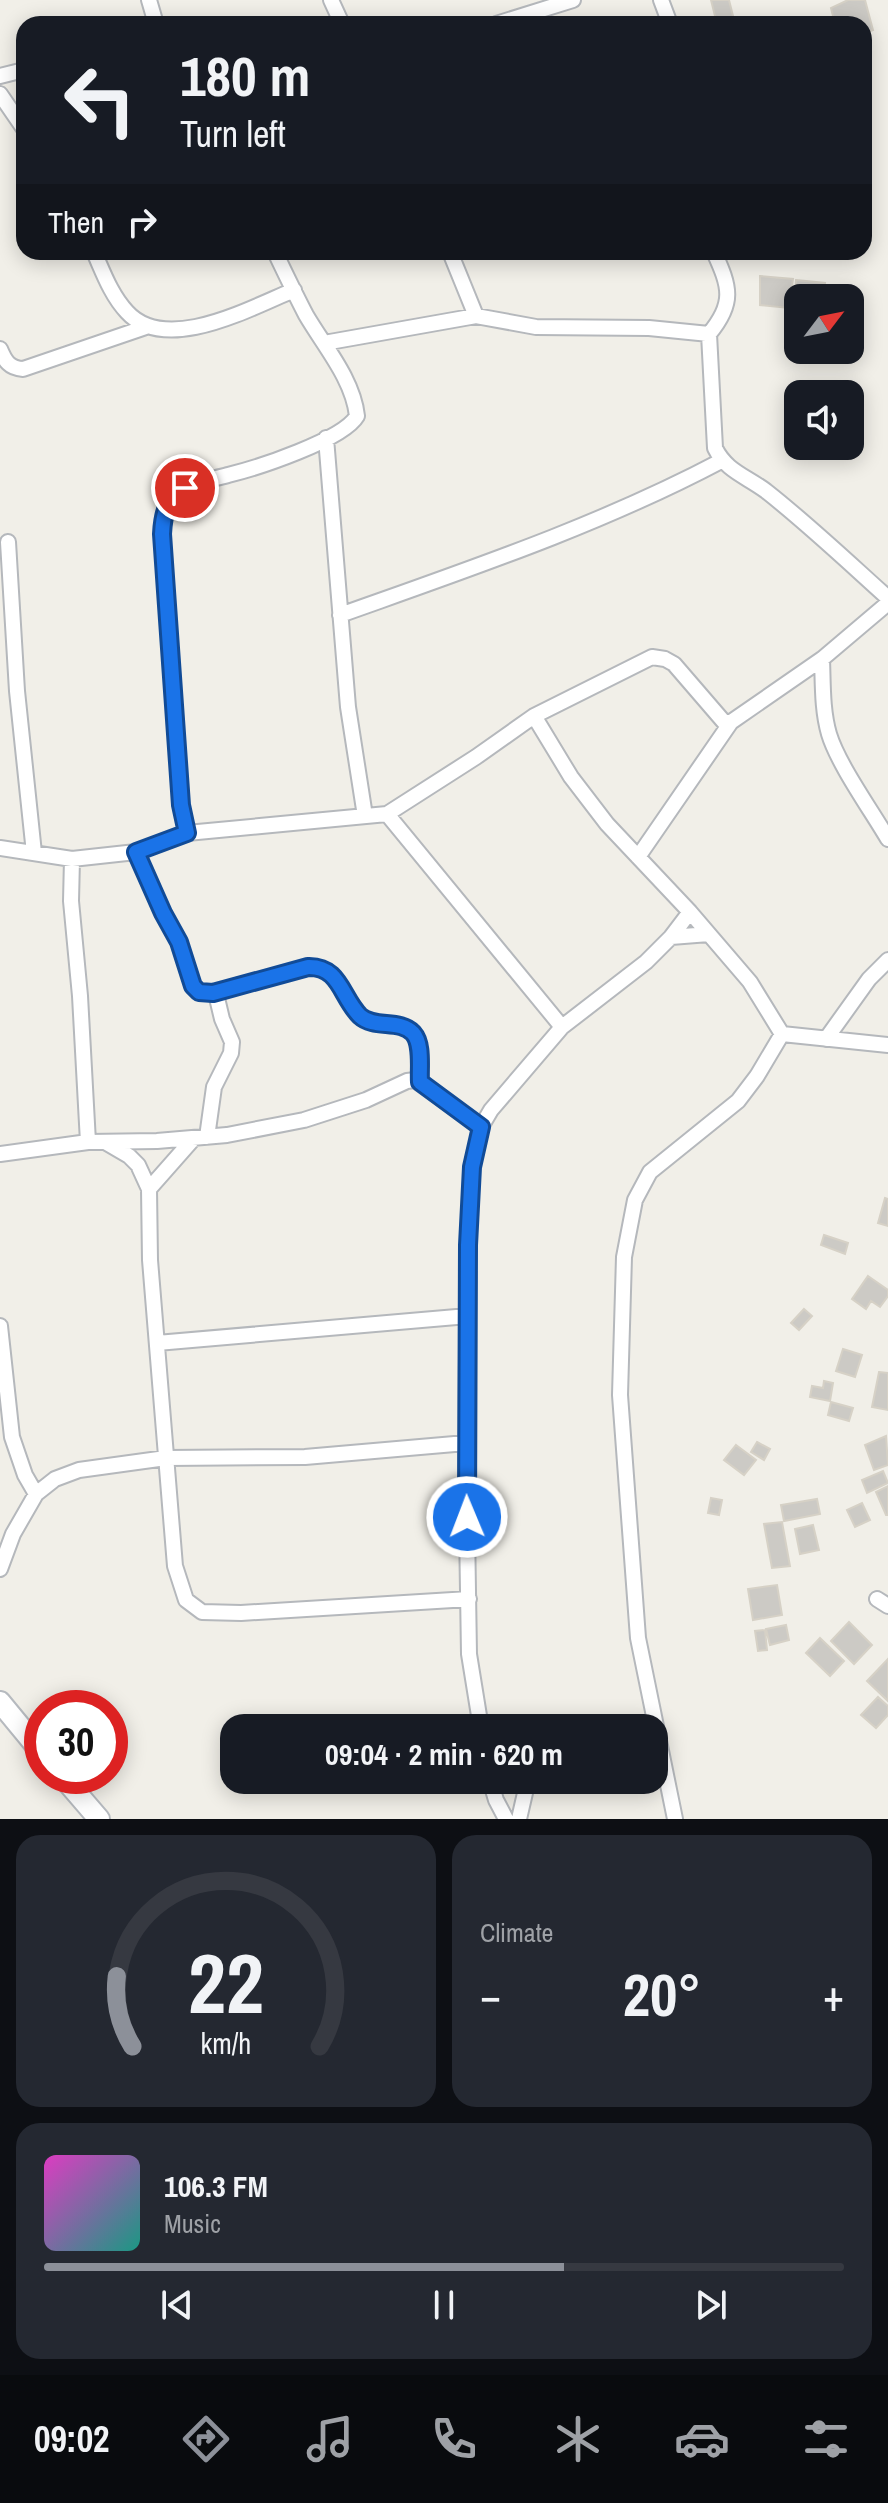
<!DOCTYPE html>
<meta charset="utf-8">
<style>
:root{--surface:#171b24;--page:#242831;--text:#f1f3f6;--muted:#9ea1a6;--line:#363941;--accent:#8c9099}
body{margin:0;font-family:"Archivo Narrow",sans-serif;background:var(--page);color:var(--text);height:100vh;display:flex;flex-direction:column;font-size:30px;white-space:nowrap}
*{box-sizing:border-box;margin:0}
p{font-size:26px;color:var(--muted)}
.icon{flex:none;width:44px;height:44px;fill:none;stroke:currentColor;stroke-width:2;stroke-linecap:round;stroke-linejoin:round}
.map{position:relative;height:1819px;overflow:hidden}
.sheet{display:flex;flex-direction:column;gap:16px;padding:16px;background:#0d0f14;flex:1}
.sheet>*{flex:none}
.banner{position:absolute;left:16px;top:16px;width:856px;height:244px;border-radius:24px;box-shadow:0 4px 20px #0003;background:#171b24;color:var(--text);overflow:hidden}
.needle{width:52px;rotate:58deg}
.buttons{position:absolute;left:784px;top:284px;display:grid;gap:16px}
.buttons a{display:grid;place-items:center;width:80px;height:80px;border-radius:16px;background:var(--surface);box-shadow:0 4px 20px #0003;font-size:40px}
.speed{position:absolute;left:24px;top:1690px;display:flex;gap:16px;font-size:40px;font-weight:700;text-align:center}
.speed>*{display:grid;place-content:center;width:104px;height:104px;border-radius:50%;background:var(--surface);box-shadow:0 4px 20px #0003;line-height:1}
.speed .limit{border:12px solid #d22;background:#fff;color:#111}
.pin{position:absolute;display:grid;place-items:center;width:68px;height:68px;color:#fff;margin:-34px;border:4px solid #fff;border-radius:50%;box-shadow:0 2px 8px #0007}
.me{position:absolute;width:88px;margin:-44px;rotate:359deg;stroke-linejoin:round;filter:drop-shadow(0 0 6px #0008)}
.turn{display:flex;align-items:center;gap:28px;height:168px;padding:0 32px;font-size:36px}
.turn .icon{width:104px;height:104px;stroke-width:2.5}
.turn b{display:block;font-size:56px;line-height:68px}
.then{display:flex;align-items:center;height:76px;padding:0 32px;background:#0003;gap:16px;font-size:30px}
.big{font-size:60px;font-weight:700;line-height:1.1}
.sheet .widget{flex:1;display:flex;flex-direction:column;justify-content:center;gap:12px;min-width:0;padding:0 28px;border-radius:24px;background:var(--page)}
.sheet .dial{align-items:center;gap:0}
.dial svg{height:208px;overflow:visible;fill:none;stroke:var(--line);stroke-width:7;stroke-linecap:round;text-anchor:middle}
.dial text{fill:var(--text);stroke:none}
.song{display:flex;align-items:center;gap:24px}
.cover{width:96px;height:96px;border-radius:12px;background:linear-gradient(135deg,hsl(310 70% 55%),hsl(170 70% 35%))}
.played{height:8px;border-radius:4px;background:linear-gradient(90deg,var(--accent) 65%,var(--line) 65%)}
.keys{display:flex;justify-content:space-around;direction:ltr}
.heat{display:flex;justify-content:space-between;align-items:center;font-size:44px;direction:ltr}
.sheet .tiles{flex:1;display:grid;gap:16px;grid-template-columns:1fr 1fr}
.widget:last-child{grid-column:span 2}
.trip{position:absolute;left:220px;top:1714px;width:448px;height:80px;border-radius:24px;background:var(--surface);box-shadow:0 4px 20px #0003;font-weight:700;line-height:80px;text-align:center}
.dock{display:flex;height:128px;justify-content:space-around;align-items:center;background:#090b0e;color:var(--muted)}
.dock .icon{width:56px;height:56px}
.dock .selected{color:var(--accent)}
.dock b{font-size:36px;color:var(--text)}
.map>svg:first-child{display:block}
.building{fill:#cccac5;stroke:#d6d1c6;stroke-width:2}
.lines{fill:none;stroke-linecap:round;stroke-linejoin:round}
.street-casing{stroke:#b5b8bc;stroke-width:18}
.secondary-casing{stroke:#b6babf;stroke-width:24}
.street{stroke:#fff;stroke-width:14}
.secondary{stroke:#fff;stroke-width:20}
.route-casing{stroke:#114b97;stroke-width:20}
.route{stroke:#1a73e8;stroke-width:14}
</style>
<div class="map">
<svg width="888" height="1819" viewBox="0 0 888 1819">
<rect width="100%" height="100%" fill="#f1efe8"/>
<path class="building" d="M 711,0 L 729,0 L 735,24 L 717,24 Z
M 848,0 L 865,0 L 873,30 L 864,33 L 864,24 L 835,24 L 831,8 Z
M 760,276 L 793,279 L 789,308 L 760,305 Z
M 796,280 L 825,283 L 823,298 L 795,295 Z
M 885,1198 L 888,1199 L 888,1226 L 878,1223 Z
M 824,1235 L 848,1243 L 845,1254 L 821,1245 Z
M 868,1276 L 888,1290 L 888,1296 L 880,1307 L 871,1301 L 866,1309 L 852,1299 Z
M 804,1309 L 812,1316 L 799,1330 L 791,1323 Z
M 843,1349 L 862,1355 L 855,1377 L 836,1371 Z
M 879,1372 L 888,1373 L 888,1410 L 872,1407 Z
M 824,1381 L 833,1383 L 830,1401 L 810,1397 L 812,1386 L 823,1388 Z
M 831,1402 L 853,1408 L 849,1421 L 828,1415 Z
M 886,1436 L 888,1465 L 874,1470 L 865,1445 Z
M 757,1442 L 770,1449 L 764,1460 L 751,1452 Z
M 736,1445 L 756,1460 L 744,1475 L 724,1460 Z
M 883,1471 L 888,1483 L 867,1493 L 862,1480 Z
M 888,1486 L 888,1515 L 886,1515 L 876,1492 Z
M 711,1498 L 722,1500 L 719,1515 L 708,1513 Z
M 817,1499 L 820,1514 L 784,1521 L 781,1505 Z
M 862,1503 L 870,1520 L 855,1527 L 847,1510 Z
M 782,1522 L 790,1566 L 772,1568 L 764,1524 Z
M 813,1525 L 819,1550 L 800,1554 L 795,1529 Z
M 777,1585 L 782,1615 L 753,1620 L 748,1589 Z
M 849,1622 L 872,1645 L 854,1664 L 831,1641 Z
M 786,1625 L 789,1640 L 770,1645 L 766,1629 Z
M 765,1630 L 767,1650 L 758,1651 L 755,1631 Z
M 820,1638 L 844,1661 L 830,1676 L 806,1653 Z
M 888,1659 L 888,1701 L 867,1681 Z
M 878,1697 L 888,1706 L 888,1715 L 876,1728 L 861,1715 Z"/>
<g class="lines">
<g class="street-casing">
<path id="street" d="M 149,0 L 156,24
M 331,0 L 342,24
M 661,0 L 670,24
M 496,24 L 573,0
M 0,76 L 24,70
M 0,94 L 24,129
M 94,252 C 103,272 111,295 127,312 C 166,355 250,308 294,290
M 450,252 L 476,316
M 714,252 C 730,287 735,303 709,334 L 715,448 C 726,471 746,476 766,491 C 808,524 848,562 888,598
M 324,343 L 476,316 L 536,327 L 649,328 L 709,334
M 0,349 C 5,361 9,368 23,369 L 146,327
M 326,438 L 348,707 L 365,816
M 8,542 L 17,691 L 34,853
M 340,615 C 469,569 600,525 721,461
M 822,659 C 823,684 822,710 829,734 C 838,764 871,810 888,839
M 534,716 L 571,777 L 607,824 L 690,912 L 750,982 L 782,1034 L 888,1045
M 387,814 L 562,1027
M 187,833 L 387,814 L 476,757 L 534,716 L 652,657 L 665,659 L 674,664 L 724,722 L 731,722 L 822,659 L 888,603
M 0,848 L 72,859 L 136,852 L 187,833 L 181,805 L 162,534 C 163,520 163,504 175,494 C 189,482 211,480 228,475 C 257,468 343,440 357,416 C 353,379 324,346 306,315 C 295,294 285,273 275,252
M 136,852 L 163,913 L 179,942 L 193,986 L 199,992 L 213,993 L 217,998 L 222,1019 L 232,1042 L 231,1053 L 214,1087 L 207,1137
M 638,857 L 731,722
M 72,859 L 71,901 L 80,996 L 88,1142
M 671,937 L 709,934
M 213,993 L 308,967 C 340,966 341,997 360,1016 C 374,1029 400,1019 413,1033 C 423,1044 419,1068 420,1082
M 826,1039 L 869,979 L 888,960
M 105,1142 L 129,1156 L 138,1165 L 149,1189 L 150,1260 L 175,1566 L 186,1600 L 202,1612 L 241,1613 L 469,1599
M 0,1154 L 88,1142 L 157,1141 L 227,1135 L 304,1120 L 366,1100 L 407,1081 L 415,1080 L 481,1127
M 149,1189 L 194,1138
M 0,1326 L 12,1437 L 25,1475 L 36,1494
M 157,1343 L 468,1316
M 0,1569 L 13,1534 L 36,1494 L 55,1479 L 79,1470 L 166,1458 L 305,1457 L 466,1443
M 877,1599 L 888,1606
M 481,1728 L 469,1654 L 466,1465 L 468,1245 L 472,1167 L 481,1127 L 491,1110 L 562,1027 L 646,962 L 671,937 L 690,912
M 490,1780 L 496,1800 L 506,1819
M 519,1819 L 528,1780
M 675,1819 L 638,1638 L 620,1395 L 624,1257 L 635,1200 L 650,1172 L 738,1101 L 757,1076 L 782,1034"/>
</g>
<g class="secondary-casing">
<path id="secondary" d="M 0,1702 L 42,1753
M 62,1776 L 99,1819"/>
</g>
<use href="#street" class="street"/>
<use href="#secondary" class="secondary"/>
</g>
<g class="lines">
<g class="route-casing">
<path id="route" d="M 185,488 C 166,500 163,514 162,534 L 181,805 L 187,833 L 136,852 L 163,913 L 179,942 L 193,986 L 199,992 L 213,993 L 308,967 C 340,966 341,997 360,1016 C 374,1029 400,1019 413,1033 C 423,1044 419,1068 420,1082 L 481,1127 L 472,1167 L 468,1245 L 467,1517"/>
</g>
<use href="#route" class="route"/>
</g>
</svg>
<div class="buttons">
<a><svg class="needle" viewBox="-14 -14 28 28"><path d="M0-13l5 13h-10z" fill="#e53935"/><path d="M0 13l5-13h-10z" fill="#9ea1a6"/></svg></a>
<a><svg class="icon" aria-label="sound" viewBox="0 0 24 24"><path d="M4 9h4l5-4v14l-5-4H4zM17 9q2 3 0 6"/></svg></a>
</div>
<div class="speed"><div class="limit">30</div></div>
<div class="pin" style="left:185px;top:488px;background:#d93025"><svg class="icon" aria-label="arrive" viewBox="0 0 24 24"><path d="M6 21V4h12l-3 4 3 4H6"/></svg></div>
<svg class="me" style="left:467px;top:1517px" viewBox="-20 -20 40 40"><circle r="17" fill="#1a73e8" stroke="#fff" stroke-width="3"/><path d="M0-11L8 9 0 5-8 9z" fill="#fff"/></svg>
<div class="trip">09:04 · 2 min · 620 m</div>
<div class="banner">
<div class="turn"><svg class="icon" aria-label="left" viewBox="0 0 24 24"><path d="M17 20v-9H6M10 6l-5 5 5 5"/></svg><div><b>180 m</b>Turn left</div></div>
<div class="then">Then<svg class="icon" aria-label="right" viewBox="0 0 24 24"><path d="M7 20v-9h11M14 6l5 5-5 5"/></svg></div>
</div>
</div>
<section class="sheet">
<div class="tiles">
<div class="widget dial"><svg viewBox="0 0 100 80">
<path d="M14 69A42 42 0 1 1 86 69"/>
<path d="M14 69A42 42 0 0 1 8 42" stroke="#8c9099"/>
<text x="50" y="56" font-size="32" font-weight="700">22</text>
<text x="50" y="72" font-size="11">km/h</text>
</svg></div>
<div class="widget"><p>Climate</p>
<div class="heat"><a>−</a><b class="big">20°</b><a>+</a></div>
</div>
<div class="widget">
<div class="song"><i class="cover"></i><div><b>106.3 FM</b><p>Music</p></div></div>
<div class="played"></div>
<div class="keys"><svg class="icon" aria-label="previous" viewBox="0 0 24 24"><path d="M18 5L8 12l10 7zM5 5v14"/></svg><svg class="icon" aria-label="pause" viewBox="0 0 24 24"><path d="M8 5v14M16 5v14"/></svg><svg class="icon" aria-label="next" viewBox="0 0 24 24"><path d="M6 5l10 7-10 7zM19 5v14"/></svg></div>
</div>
</div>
</section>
<nav class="dock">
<b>09:02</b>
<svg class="icon selected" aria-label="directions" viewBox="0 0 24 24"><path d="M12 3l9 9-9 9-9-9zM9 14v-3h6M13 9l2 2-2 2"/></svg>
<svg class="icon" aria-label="music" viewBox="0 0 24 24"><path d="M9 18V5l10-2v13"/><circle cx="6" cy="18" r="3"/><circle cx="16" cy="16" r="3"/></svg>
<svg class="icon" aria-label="phone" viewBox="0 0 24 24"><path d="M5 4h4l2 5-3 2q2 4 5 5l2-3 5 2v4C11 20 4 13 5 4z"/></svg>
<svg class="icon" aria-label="climate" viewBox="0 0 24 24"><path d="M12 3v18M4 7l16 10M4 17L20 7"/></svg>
<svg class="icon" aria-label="car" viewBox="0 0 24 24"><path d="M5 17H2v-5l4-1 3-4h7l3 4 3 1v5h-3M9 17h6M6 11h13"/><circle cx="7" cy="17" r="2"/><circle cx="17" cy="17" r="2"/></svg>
<svg class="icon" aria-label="filters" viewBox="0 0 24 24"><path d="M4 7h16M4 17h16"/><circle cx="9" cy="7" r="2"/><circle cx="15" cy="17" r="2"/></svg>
</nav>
